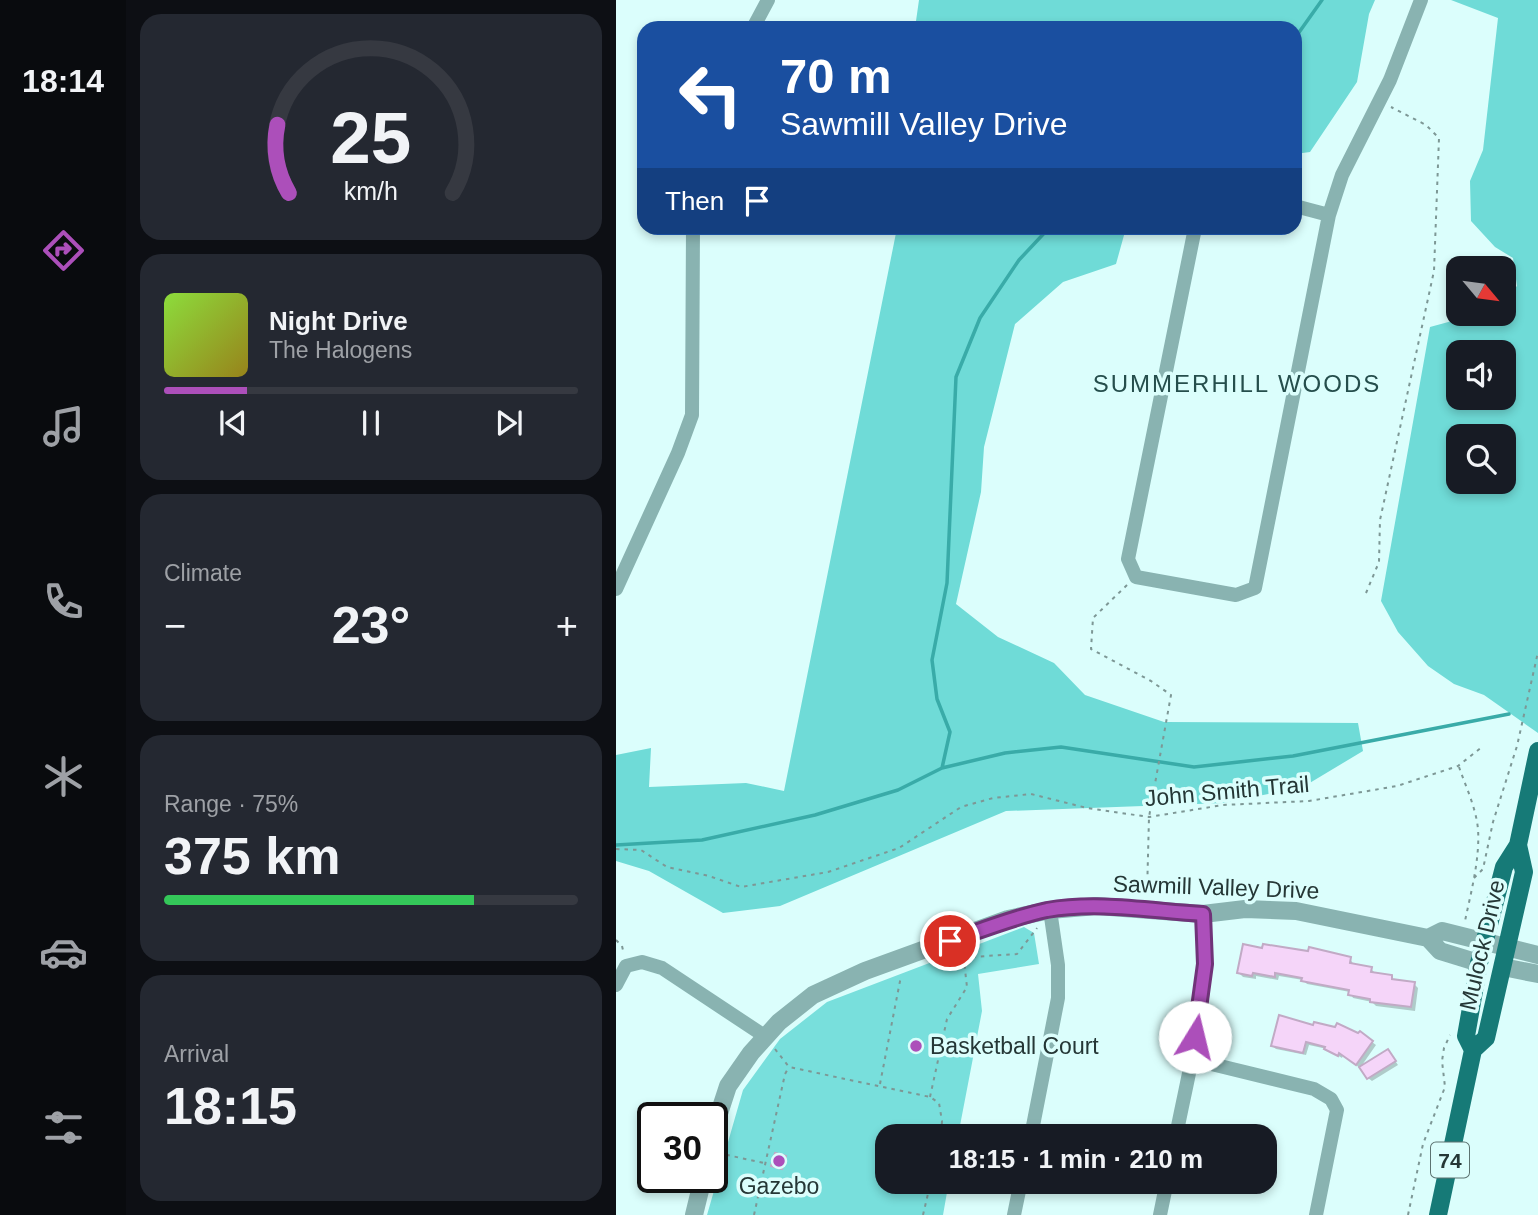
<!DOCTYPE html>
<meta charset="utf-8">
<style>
:root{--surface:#171b24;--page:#242831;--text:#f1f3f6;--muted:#9ea1a6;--line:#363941;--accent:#ac4fba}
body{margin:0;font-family:Helvetica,sans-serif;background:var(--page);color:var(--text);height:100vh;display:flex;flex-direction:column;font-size:26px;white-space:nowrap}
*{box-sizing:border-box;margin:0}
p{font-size:23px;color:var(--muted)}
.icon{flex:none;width:38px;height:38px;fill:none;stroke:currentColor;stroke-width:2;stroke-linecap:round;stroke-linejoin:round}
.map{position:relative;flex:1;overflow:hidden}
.sheet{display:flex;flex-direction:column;gap:14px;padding:14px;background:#0d0f14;width:490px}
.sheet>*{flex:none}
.guide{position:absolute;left:21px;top:21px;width:665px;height:214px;border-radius:21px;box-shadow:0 4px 10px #0003;background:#1a4fa0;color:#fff;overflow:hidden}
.needle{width:46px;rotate:119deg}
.tools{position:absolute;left:830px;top:256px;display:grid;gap:14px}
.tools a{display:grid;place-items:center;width:70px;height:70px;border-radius:14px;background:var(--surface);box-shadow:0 4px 10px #0003;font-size:35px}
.speed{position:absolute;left:21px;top:1102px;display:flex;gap:14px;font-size:35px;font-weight:700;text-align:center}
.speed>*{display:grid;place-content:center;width:91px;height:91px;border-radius:50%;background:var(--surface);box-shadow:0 4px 10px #0003;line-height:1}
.speed .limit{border:4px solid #111;border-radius:10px;background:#fff;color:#111}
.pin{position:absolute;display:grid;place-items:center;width:60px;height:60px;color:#fff;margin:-30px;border:4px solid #fff;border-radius:50%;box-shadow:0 2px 7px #0007}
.me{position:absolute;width:77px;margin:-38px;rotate:9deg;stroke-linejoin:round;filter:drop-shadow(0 0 5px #0008)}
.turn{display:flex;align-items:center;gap:24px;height:147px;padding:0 28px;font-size:32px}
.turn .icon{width:91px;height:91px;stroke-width:2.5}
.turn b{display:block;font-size:49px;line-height:60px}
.then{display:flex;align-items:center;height:66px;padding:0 28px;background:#0003;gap:14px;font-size:26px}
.big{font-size:52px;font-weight:700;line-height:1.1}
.sheet .widget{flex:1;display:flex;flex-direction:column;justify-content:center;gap:10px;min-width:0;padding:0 24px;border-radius:21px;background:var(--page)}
.sheet .dial{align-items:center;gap:0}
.dial svg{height:182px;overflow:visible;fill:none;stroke:var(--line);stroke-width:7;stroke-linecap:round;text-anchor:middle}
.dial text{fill:var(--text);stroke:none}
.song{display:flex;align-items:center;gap:21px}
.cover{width:84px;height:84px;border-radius:10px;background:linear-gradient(135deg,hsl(90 70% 55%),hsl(50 70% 35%))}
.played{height:7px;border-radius:4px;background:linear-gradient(90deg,var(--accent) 20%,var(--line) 20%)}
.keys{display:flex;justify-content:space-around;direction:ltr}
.heat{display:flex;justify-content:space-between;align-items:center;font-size:38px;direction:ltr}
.charge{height:10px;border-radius:5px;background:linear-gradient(90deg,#34c759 75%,var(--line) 0)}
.trip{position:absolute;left:259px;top:1124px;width:402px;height:70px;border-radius:21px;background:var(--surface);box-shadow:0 4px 10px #0003;font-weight:700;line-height:70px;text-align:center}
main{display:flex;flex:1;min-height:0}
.menu{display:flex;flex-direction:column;width:126px;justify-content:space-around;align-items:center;background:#090b0e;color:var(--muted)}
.menu .icon{width:49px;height:49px}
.menu .current{color:var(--accent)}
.menu b{font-size:32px;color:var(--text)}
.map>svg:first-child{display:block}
.green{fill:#78dfdc}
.forest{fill:#6fdbd7;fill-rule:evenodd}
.shadow{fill:#0003}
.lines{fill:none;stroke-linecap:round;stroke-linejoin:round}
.stream{stroke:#39aba8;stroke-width:3.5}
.building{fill:#f5d5f9;stroke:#c1aac5;stroke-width:2}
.path{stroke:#7d9795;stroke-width:2;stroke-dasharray:3.5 5;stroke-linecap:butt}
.minor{stroke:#89b3b1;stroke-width:14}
.tertiary{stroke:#89b3b1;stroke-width:18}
.primary{stroke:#167a77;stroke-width:18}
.route-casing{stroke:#703379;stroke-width:18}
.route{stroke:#ac4fba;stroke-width:12}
.poi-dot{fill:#ac4fba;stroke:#dbfefc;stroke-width:2.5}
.labels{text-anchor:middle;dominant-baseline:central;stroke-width:7;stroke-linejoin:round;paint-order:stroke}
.shield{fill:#dbfefc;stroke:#5c7371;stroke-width:2}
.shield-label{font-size:21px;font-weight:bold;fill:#253736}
.street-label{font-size:23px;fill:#253736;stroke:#dbfefc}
.poi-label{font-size:23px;fill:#253736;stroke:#dbfefc;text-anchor:start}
.neighbourhood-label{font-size:24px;letter-spacing:2px;fill:#254e4c;stroke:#dbfefc}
</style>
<main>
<nav class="menu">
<b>18:14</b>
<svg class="icon current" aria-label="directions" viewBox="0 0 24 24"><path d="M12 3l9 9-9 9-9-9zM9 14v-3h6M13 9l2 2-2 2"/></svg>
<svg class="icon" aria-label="music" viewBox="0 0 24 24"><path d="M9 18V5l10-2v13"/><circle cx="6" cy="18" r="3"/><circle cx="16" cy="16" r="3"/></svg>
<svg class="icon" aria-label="phone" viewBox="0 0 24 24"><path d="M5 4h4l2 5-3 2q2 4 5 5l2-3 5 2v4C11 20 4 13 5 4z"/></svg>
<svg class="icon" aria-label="climate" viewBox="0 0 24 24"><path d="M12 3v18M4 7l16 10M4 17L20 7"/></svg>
<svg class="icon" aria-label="car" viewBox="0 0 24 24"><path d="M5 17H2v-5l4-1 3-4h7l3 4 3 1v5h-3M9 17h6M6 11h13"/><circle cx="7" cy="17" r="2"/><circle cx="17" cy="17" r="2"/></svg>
<svg class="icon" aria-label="filters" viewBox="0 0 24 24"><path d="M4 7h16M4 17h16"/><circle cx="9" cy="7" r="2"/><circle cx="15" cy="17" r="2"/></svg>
</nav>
<section class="sheet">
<div class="widget dial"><svg viewBox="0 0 100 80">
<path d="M14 69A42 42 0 1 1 86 69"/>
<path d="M14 69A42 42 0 0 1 9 39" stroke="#ac4fba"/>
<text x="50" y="56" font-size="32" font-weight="700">25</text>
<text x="50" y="72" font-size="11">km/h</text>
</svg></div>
<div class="widget">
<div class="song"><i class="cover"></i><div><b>Night Drive</b><p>The Halogens</p></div></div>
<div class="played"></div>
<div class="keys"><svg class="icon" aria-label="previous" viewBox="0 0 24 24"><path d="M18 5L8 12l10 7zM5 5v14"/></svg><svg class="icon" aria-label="pause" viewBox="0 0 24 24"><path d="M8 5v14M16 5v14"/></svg><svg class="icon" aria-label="next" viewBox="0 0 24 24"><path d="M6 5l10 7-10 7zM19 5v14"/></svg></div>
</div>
<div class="widget"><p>Climate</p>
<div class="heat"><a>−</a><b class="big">23°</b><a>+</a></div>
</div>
<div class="widget"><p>Range · 75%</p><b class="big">375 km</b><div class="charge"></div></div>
<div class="widget"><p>Arrival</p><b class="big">18:15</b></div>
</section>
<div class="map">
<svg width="922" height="1215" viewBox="0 0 922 1215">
<rect width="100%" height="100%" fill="#dbfefc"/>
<path class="green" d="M 408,927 L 418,933 L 423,964 L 362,974 L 366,1011 L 342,1136 L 271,1136 L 271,1181 L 333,1181 L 327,1215 L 91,1215 L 127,1090 L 164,1039 L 211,1002 Z"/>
<path class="forest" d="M 303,0 L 759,0 L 753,14 L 741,82 L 694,152 L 679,154 L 679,28 L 299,28 Z
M 835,0 L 922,0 L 922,733 L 868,695 L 838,684 L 812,666 L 782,632 L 765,601 L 814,327 L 847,318 L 876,318 L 879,313 L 887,313 L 887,300 L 901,286 L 897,258 L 879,247 L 855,221 L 854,181 L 867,150 L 882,18 ZM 842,352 L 887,352 L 887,397 L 842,397 ZM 842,436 L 887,436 L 887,481 L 842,481 Z
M 281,228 L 510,228 L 500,264 L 447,282 L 399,324 L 368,447 L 365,492 L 340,604 L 382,637 L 438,663 L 469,695 L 548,722 L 742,723 L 747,751 L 687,787 L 607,803 L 390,811 L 164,906 L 107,913 L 33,871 L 0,861 L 0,755 L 35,748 L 33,787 L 130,783 L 168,791 Z"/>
<path class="shadow" d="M 734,959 L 738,965 L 755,969 L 759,973 L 775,977 L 780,981 L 798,984 L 802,988 L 799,1011 L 760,1006 L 756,1002 L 737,998 L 734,992 L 691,984 L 687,980 L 663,976 L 662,980 L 640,976 L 640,979 L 627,977 L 623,973 Z
M 664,1017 L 756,1042 L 760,1045 L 744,1068 L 727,1055 L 726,1058 L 711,1049 L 693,1045 L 690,1055 L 660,1049 L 656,1046 Z
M 775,1055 L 782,1065 L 756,1081 L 752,1078 Z"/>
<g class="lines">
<path class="stream" d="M 679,38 L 706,0
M 326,768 L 334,732 L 321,699 L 316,660 L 331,583 L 340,377 L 364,318 L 403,260 L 433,228
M 0,845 L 86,840 L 199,815 L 282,790 L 326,768 L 389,753 L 445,747 L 578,767 L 677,756 L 893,714"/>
</g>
<path class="building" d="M 627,944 L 646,948 L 647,944 L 692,951 L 693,947 L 735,957 L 734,963 L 756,967 L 755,972 L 776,975 L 776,979 L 799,982 L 795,1007 L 754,1002 L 754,999 L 732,995 L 733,990 L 685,981 L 686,978 L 659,973 L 659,977 L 637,973 L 636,976 L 621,973 Z
M 663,1015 L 697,1025 L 698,1022 L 719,1027 L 721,1023 L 742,1033 L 744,1031 L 757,1041 L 740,1065 L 723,1053 L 722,1056 L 708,1049 L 709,1047 L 690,1042 L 687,1053 L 655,1046 Z
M 772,1049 L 780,1061 L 751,1079 L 743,1067 Z
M 159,1153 L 170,1156 L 166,1169 L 155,1166 Z"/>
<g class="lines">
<path class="path" d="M 511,585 L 477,618 L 475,649 L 535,681 L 555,695 L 533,817 L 531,894
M 750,593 L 763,562 L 764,520 L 818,271 L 823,138 L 810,125 L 775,107
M 843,767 C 850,787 860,808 862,829 C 864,859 855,892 849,921
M 0,849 L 25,850 L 51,867 L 93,876 L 125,887 L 212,872 L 283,848 L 345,807 L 377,798 L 415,794 L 471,808 L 533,817 L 607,805 L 693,801 L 781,786 L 842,766 L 866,747
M 858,878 L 867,869 L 877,822 L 901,746 L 922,652
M 0,940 L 6,946 L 8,954
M 159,1049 L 173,1067 L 314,1097 L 323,1103 L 326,1121 L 325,1136
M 264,1084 L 285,976
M 314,1097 L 331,1019 L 351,987 L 348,961 L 356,957 L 401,954 L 421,928
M 102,1153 L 148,1163
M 138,1215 L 169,1074 L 173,1067
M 307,1215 L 315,1181
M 792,1215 L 807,1144 L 829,1087 L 826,1061 L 828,1048 L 834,1035"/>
<path class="minor" d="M 137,28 L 152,0
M 679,206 L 713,215
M 579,228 L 512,559 L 520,577 L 620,595 L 639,588 L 713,215 L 726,175 L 774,80 L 805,0
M 0,589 L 62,453 L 76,415 L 77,228
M 0,985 L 10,966 L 26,962 L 46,968 L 150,1037
M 575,1059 L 698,1089 L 715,1099 L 721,1110 L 700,1215
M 415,1136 L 442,998 L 442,965 L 434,910
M 560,1136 C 574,1064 596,987 587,914
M 398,1215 L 405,1181
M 544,1215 L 551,1181"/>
<path class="tertiary" d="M 812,938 L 826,931 L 922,955
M 887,967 L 922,974
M 96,1135 L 112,1086 L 135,1053 L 163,1022 L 197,995 L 249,971 L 392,919 L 434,910 L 481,906 L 587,914 L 629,909 L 680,911 L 812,938 L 824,951 L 863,963
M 78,1215 L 87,1178"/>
<path class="primary" d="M 857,1050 L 870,1038 L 908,872 L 902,845
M 822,1215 L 857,1050 L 850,1036 L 863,963 L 888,867 L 902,845 L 922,751"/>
</g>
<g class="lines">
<g class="route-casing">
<path id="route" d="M 334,941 C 366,930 398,917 431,910 C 482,901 536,911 587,914 L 589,964 L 579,1037"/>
</g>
<use href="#route" class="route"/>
</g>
<g class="poi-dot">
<circle cx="300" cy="1046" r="7"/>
<circle cx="163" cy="1161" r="7"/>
</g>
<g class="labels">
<rect class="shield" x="815" y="1142.5" width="38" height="35" rx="5"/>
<g class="shield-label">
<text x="834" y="1160">74</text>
</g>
<g class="street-label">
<text transform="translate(611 791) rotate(-5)">John Smith Trail</text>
<text transform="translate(600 887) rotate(2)">Sawmill Valley Drive</text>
<text transform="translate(866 945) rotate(-77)">Mulock Drive</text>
</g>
<g class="poi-label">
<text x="314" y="1046">Basketball Court</text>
<text x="163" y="1186" text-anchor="middle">Gazebo</text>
</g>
<g class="neighbourhood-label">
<text x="621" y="383">SUMMERHILL WOODS</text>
</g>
</g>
</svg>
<div class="tools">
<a><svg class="needle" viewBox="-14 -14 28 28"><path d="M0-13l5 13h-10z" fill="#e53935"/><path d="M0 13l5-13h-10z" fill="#9ea1a6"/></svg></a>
<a><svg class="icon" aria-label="sound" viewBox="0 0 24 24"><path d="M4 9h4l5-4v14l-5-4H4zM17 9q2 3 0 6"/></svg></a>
<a><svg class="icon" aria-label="search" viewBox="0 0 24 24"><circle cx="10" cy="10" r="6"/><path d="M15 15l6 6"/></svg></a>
</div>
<div class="speed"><div class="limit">30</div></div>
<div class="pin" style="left:334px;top:941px;background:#d93025"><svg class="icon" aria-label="arrive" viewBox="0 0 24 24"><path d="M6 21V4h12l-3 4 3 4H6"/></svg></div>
<svg class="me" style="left:579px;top:1037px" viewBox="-20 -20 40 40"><circle r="19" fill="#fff"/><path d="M0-13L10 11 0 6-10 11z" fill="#ac4fba"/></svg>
<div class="trip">18:15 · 1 min · 210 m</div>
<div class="guide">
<div class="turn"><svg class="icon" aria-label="left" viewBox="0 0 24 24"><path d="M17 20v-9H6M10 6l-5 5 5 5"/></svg><div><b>70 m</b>Sawmill Valley Drive</div></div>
<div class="then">Then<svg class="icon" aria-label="arrive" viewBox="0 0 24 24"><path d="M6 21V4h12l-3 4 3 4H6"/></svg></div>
</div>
</div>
</main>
